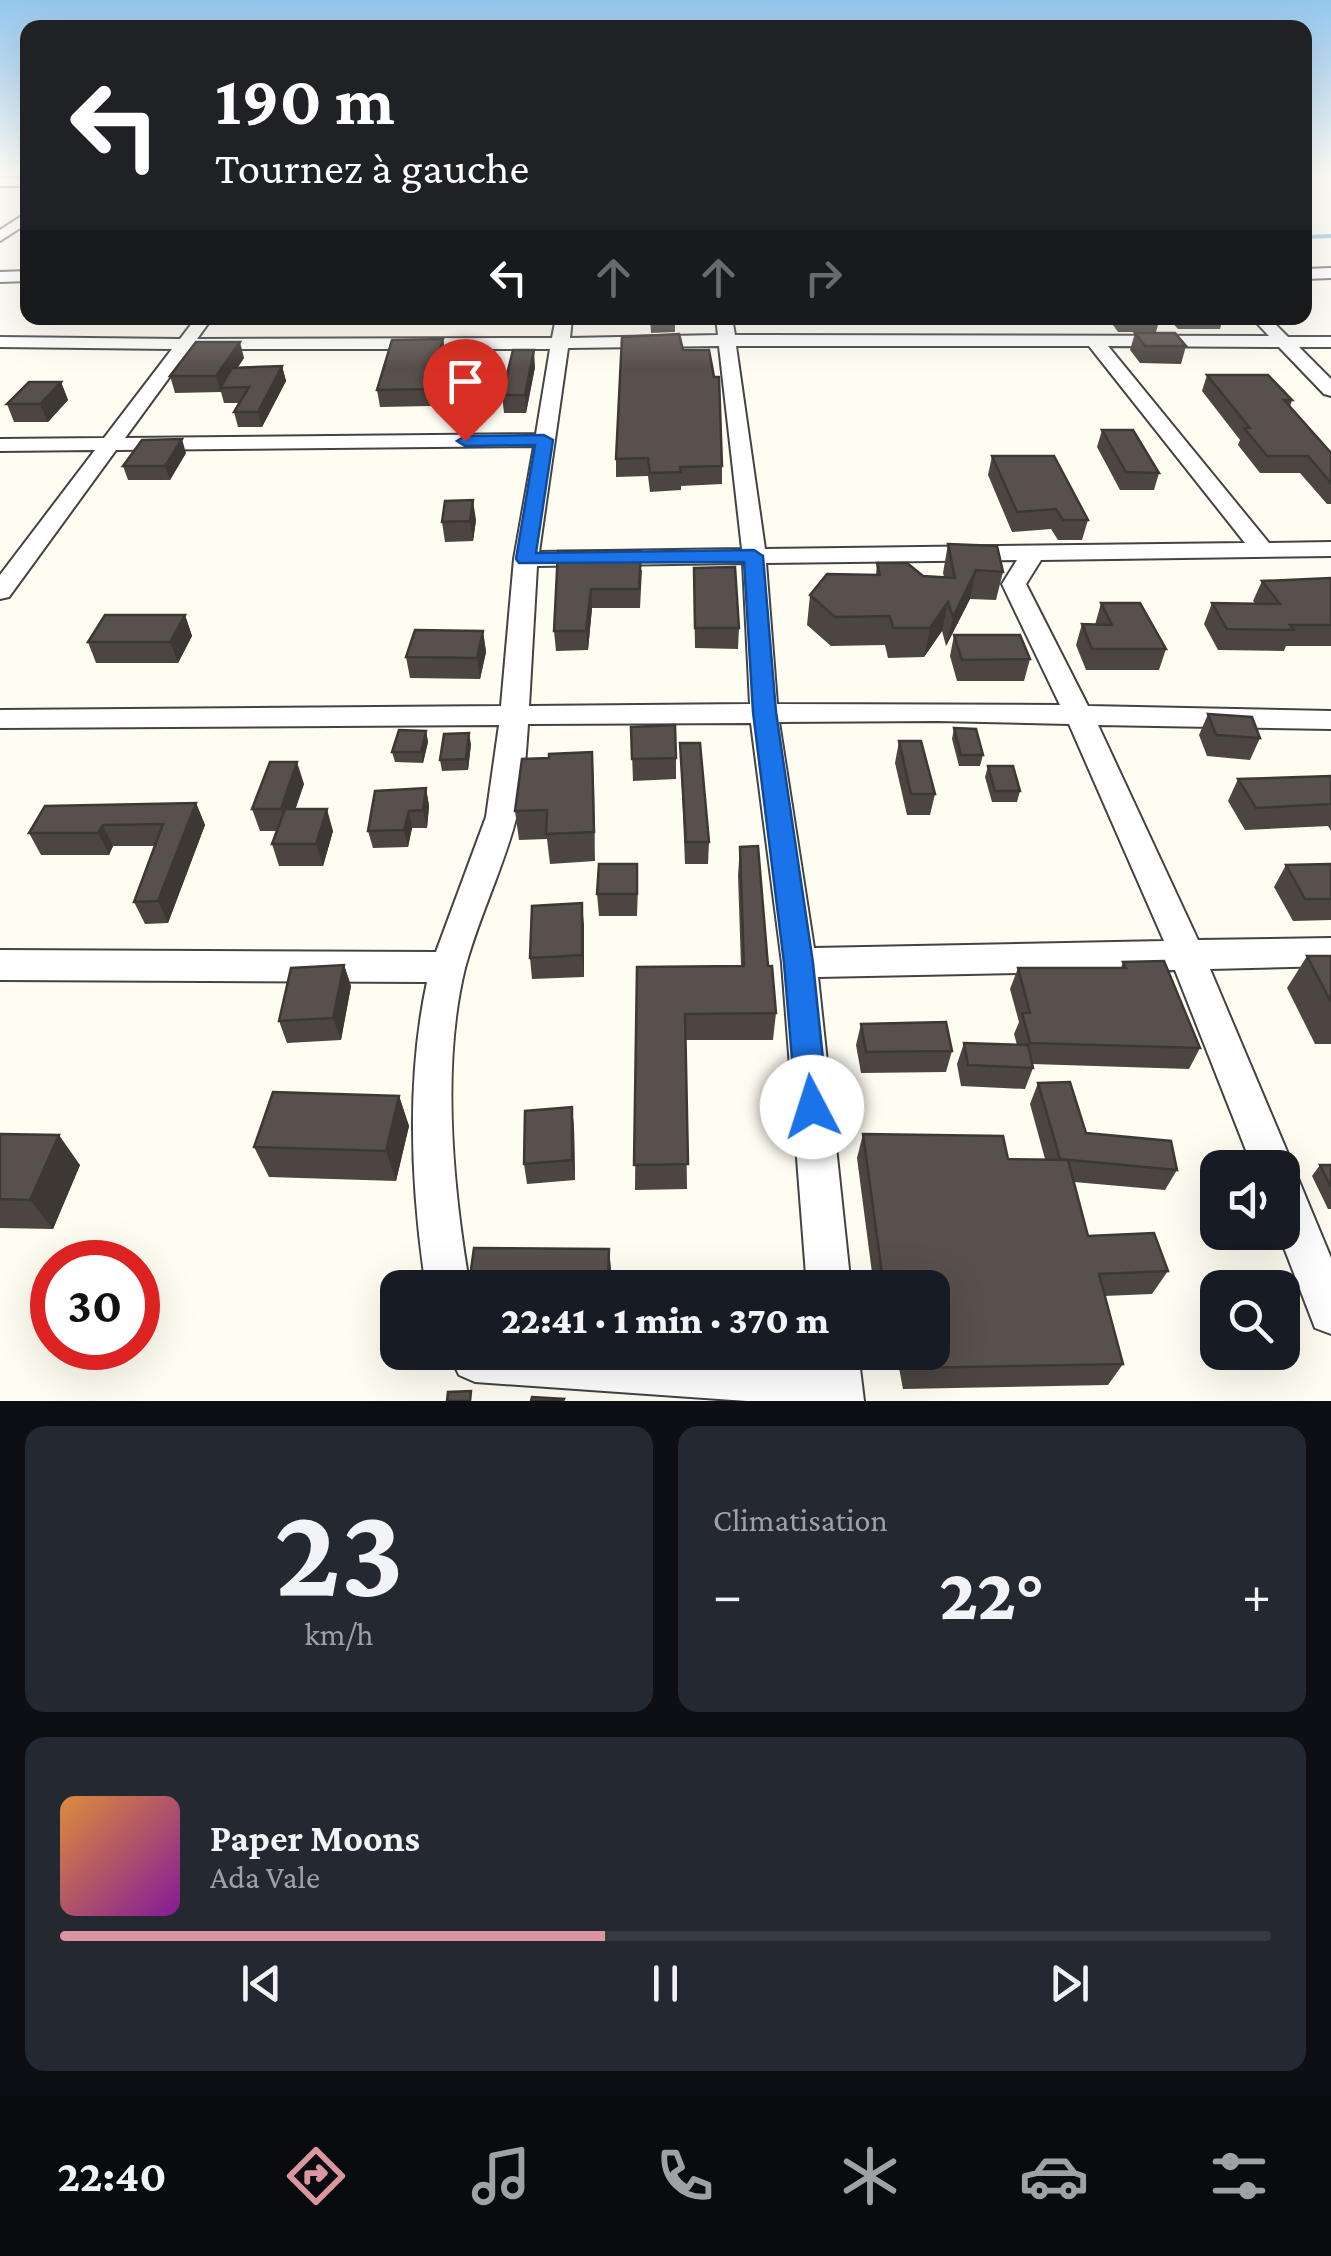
<!DOCTYPE html>
<html lang="fr">
<meta charset="utf-8">
<style>
:root{--surface:#171b24;--page:#242831;--text:#f1f3f6;--muted:#9ea1a6;--line:#363941;--accent:#db97a1}
body{margin:0;font-family:"Crimson Pro",serif;background:var(--page);color:var(--text);height:100vh;display:flex;flex-direction:column;font-size:38px;white-space:nowrap}
*{box-sizing:border-box;margin:0}
p{font-size:32px;color:var(--muted)}
.icon{flex:none;width:55px;height:55px;fill:none;stroke:currentColor;stroke-width:2;stroke-linecap:round;stroke-linejoin:round}
.map{position:relative;height:1401px;overflow:hidden}
.sheet{display:flex;flex-direction:column;gap:25px;padding:25px;background:#0d0f14;flex:1}
.sheet>*{flex:none}
.top-card{position:absolute;left:20px;top:20px;width:1292px;height:305px;border-radius:20px;box-shadow:0 10px 40px #0002;background:#202124;color:#fff;overflow:hidden}
.controls{position:absolute;left:1200px;top:1150px;display:grid;gap:20px}
.controls a{display:grid;place-items:center;width:100px;height:100px;border-radius:20px;background:var(--surface);box-shadow:0 10px 40px #0002;font-size:50px}
.speed{position:absolute;left:30px;top:1240px;display:flex;gap:20px;font-size:50px;font-weight:700;text-align:center}
.speed>*{display:grid;place-content:center;width:130px;height:130px;border-radius:50%;background:var(--surface);box-shadow:0 10px 40px #0002;line-height:1}
.speed .limit{border:15px solid #d22;background:#fff;color:#111}
.pin{position:absolute;display:grid;place-items:center;width:85px;height:85px;color:#fff;margin:-102px -42px;border-radius:50% 50% 50% 0;rotate:-45deg;box-shadow:0 0 10px #0007}
.pin .icon{rotate:45deg}
.me{position:absolute;width:110px;margin:-55px;rotate:355deg;stroke-linejoin:round;filter:drop-shadow(0 0 8px #0008)}
.turn{display:flex;align-items:center;gap:35px;height:210px;padding:0 30px;font-size:45px}
.turn .icon{width:130px;height:130px;stroke-width:2.5}
.turn b{display:block;font-size:70px;line-height:85px}
.lanes{display:flex;align-items:center;height:95px;padding:0 30px;background:#0003;justify-content:center;gap:50px;direction:ltr}
.lanes .off{opacity:.35}
.big{font-size:75px;font-weight:800;line-height:1.1}
.sheet .card{flex:1;display:flex;flex-direction:column;justify-content:center;gap:15px;min-width:0;padding:0 35px;border-radius:20px;background:var(--page)}
.sheet .dial{align-items:center;gap:0}
.dial b{font-size:130px;line-height:1}
.song{display:flex;align-items:center;gap:30px}
.cover{width:120px;height:120px;border-radius:15px;background:linear-gradient(135deg,hsl(30 70% 55%),hsl(290 70% 35%))}
.played{height:10px;border-radius:5px;background:linear-gradient(90deg,var(--accent) 45%,var(--line) 45%)}
.keys{display:flex;justify-content:space-around;direction:ltr}
.heat{display:flex;justify-content:space-between;align-items:center;font-size:55px;direction:ltr}
.sheet .tiles{flex:1;display:grid;gap:25px;grid-template-columns:1fr 1fr}
.card:last-child{grid-column:span 2}
.trip{position:absolute;left:380px;top:1270px;width:570px;height:100px;border-radius:20px;background:var(--surface);box-shadow:0 10px 40px #0002;font-weight:800;line-height:100px;text-align:center}
.dock{display:flex;height:160px;justify-content:space-around;align-items:center;background:#090b0e;color:var(--muted)}
.dock .icon{width:70px;height:70px}
.dock .selected{color:var(--accent)}
.dock b{font-size:45px;color:var(--text)}
.map>svg:first-child{display:block}
.lines{fill:none;stroke-linecap:round;stroke-linejoin:round}
.stream{stroke:#3d9ece;stroke-width:4}
.street-casing{stroke:#434343;stroke-width:4}
.street{fill:#fff;fill-rule:evenodd}
.wall{fill:#4c4541}
.shaded-wall{fill:#3e3835}
.building{fill:#58504c;stroke:#3e3835;stroke-width:2.5}
.route{fill:#1a73e8;stroke:#114b97;stroke-width:2.5}
</style>
<div class="map">
<svg width="1331" height="1401" viewBox="0 0 1331 1401">
<rect width="100%" height="100%" fill="#fffcf2"/>
<g class="lines">
<path class="stream" d="M 1305,237 L 1331,236"/>
<g class="street-casing">
<path id="street" d="M 0,178 L 28,178 L 28,186 L 0,186 Z
M 28,212 L 28,223 L 0,241 L 0,230 Z
M 1331,268 L 1331,278 L 1305,279 L 1305,269 Z
M 28,271 L 28,281 L 0,282 L 0,272 Z
M 196,318 L 212,318 L 197,339 L 552,338 L 556,318 L 572,318 L 570,338 L 718,335 L 716,318 L 732,318 L 735,335 L 1269,336 L 1252,318 L 1269,318 L 1288,337 L 1331,337 L 1331,347 L 1299,347 L 1331,379 L 1331,396 L 1324,394 L 1279,347 L 1108,346 L 1269,543 L 1331,542 L 1331,556 L 1041,560 L 1026,584 L 1088,706 L 1331,711 L 1331,729 L 1098,725 L 1198,940 L 1331,938 L 1331,966 L 1210,969 L 1294,1168 L 1292,1174 L 1297,1176 L 1331,1258 L 1331,1334 L 1315,1328 L 1278,1232 L 1282,1232 L 1282,1168 L 1253,1168 L 1175,970 L 818,977 L 851,1288 L 807,1288 L 782,963 L 751,723 L 528,724 C 526,755 524,786 517,815 C 504,867 479,916 465,968 C 441,1065 453,1190 470,1288 L 426,1288 C 411,1188 406,1080 427,982 L 0,980 L 0,950 L 436,952 L 486,817 L 499,725 L 0,728 L 0,710 L 501,706 L 514,559 L 534,446 L 116,450 L 9,597 L 0,599 L 0,575 L 95,450 L 0,451 L 0,439 L 104,438 L 172,349 L 0,347 L 0,337 L 180,339 ZM 719,346 L 742,549 L 539,552 L 568,348 ZM 736,346 L 1089,346 L 1245,543 L 765,549 ZM 190,349 L 550,349 L 536,434 L 125,438 ZM 1017,560 L 1002,584 L 1060,705 L 777,704 L 766,563 ZM 743,563 L 750,704 L 529,706 L 537,566 ZM 938,721 L 1069,724 L 1164,941 L 814,948 L 779,722 Z
M 448,1352 L 718,1352 L 813,1359 L 812,1352 L 858,1352 L 864,1401 L 747,1401 L 475,1382 L 459,1375 Z"/>
</g>
<use href="#street" class="street"/>
</g>
<path class="wall" d="M 23,306 L 28,306 L 28,318 L 77,318 L 27,318 Z
M 513,318 L 539,318 L 539,320 L 514,321 Z
M 650,318 L 675,318 L 675,332 L 651,333 Z
M 930,318 L 972,318 L 972,319 L 932,321 Z
M 1108,318 L 1160,318 L 1156,332 L 1118,332 Z
M 1168,318 L 1223,318 L 1220,329 L 1178,329 Z
M 1135,333 L 1186,346 L 1181,364 L 1140,363 L 1130,350 Z
M 443,339 L 446,355 L 431,406 L 380,407 L 377,390 Z
M 683,350 L 722,466 L 722,484 L 681,486 L 681,490 L 650,492 L 648,476 L 616,477 L 616,459 Z
M 244,358 L 238,367 L 282,366 L 286,381 L 262,427 L 238,427 L 234,412 L 239,403 L 224,403 L 221,392 L 175,393 L 170,376 Z
M 535,367 L 526,413 L 504,413 L 502,395 Z
M 1207,375 L 1292,400 L 1290,407 L 1331,453 L 1331,504 L 1327,504 L 1300,473 L 1260,473 L 1238,445 L 1240,440 L 1202,391 Z
M 61,382 L 68,400 L 48,422 L 14,422 L 7,404 Z
M 1102,430 L 1159,473 L 1154,490 L 1120,490 L 1097,447 Z
M 186,453 L 170,480 L 128,480 L 123,466 Z
M 992,456 L 1088,520 L 1082,540 L 1058,540 L 1051,529 L 1012,532 L 988,475 Z
M 476,520 L 473,541 L 445,542 L 442,522 Z
M 948,544 L 1003,572 L 996,600 L 970,599 L 946,646 L 942,631 L 924,657 L 888,658 L 885,645 L 831,646 L 807,625 L 810,595 L 876,575 L 877,563 L 923,576 L 944,577 L 943,573 Z
M 558,551 L 642,570 L 640,608 L 592,608 L 588,650 L 556,651 L 554,631 Z
M 1262,581 L 1331,625 L 1331,646 L 1286,646 L 1284,651 L 1218,650 L 1204,624 L 1212,603 L 1255,603 L 1253,601 Z
M 694,588 L 739,628 L 738,649 L 695,648 Z
M 1101,603 L 1166,649 L 1159,670 L 1086,670 L 1076,645 L 1082,624 L 1095,625 Z
M 185,615 L 192,636 L 178,663 L 96,663 L 88,642 Z
M 483,631 L 486,652 L 480,679 L 410,678 L 406,657 Z
M 954,635 L 1030,659 L 1024,681 L 957,681 L 950,656 Z
M 1208,714 L 1260,738 L 1250,760 L 1207,756 L 1199,735 Z
M 631,727 L 676,758 L 676,779 L 633,781 Z
M 954,728 L 983,755 L 980,766 L 959,766 L 952,739 Z
M 426,731 L 428,742 L 423,763 L 395,762 L 392,752 Z
M 899,741 L 935,794 L 930,815 L 907,815 L 895,763 Z
M 680,743 L 709,842 L 708,864 L 685,864 Z
M 471,744 L 468,770 L 442,771 L 440,760 Z
M 592,752 L 595,861 L 550,864 L 547,839 L 519,840 L 515,811 L 549,758 Z
M 988,766 L 1020,791 L 1017,802 L 992,802 L 985,777 Z
M 1331,776 L 1331,831 L 1328,826 L 1245,830 L 1228,801 L 1238,779 Z
M 304,784 L 295,809 L 333,831 L 323,866 L 279,866 L 272,844 L 277,831 L 260,831 L 252,809 Z
M 426,788 L 429,806 L 427,828 L 412,828 L 408,847 L 373,848 L 368,831 Z
M 196,803 L 205,825 L 168,923 L 145,924 L 134,902 L 155,846 L 113,846 L 109,855 L 41,855 L 29,833 Z
M 740,847 L 768,966 L 776,1013 L 773,1040 L 685,1040 L 687,1189 L 635,1190 L 637,967 L 741,966 L 738,875 Z
M 1331,864 L 1331,920 L 1293,921 L 1274,887 L 1286,865 Z
M 638,886 L 637,916 L 599,916 L 597,894 Z
M 584,925 L 584,977 L 532,979 L 530,958 Z
M 1307,956 L 1331,956 L 1331,1044 L 1315,1044 L 1287,988 Z
M 1123,962 L 1200,1048 L 1189,1069 L 1032,1064 L 1033,1068 L 1025,1089 L 961,1086 L 957,1064 L 964,1043 L 1017,1045 L 1014,1034 L 1019,1022 L 1010,989 L 1018,968 L 1121,968 Z
M 344,965 L 351,986 L 341,1040 L 287,1043 L 279,1021 Z
M 861,1024 L 952,1051 L 946,1072 L 861,1073 L 856,1045 Z
M 1038,1083 L 1086,1133 L 1177,1170 L 1165,1190 L 1074,1182 L 1088,1236 L 1168,1271 L 1152,1294 L 1104,1296 L 1123,1364 L 1108,1385 L 903,1389 L 896,1352 L 932,1352 L 932,1288 L 874,1288 L 857,1158 L 863,1134 L 1008,1159 L 1045,1159 L 1030,1104 Z
M 399,1096 L 409,1126 L 396,1181 L 269,1177 L 254,1147 Z
M 572,1107 L 574,1128 L 575,1180 L 527,1184 L 524,1164 Z
M 0,1134 L 80,1165 L 53,1229 L 0,1228 Z
M 1320,1165 L 1331,1165 L 1331,1209 L 1328,1209 L 1312,1176 Z
M 611,1268 L 610,1288 L 473,1288 L 470,1277 Z"/>
<path class="shaded-wall" d="M 443,339 L 446,355 L 431,406 L 429,389 Z
M 240,342 L 244,358 L 224,388 L 220,388 L 221,393 L 216,376 Z
M 534,350 L 535,367 L 526,413 L 525,395 Z
M 282,366 L 286,381 L 262,427 L 258,412 Z
M 61,382 L 68,400 L 48,422 L 40,404 Z
M 182,439 L 186,453 L 170,480 L 165,466 Z
M 473,500 L 476,520 L 473,541 L 470,521 Z
M 976,570 L 970,599 L 946,646 L 953,617 Z
M 591,589 L 592,608 L 588,650 L 586,631 Z
M 948,602 L 942,631 L 924,657 L 930,628 Z
M 185,615 L 192,636 L 178,663 L 170,642 Z
M 483,631 L 486,652 L 480,679 L 477,658 Z
M 426,731 L 428,742 L 423,763 L 421,752 Z
M 469,733 L 471,744 L 468,770 L 466,759 Z
M 592,752 L 594,781 L 595,861 L 594,832 Z
M 297,762 L 304,784 L 288,831 L 281,809 Z
M 426,788 L 429,806 L 427,828 L 423,810 Z
M 196,803 L 205,825 L 168,923 L 158,901 Z
M 327,809 L 333,831 L 323,866 L 316,844 Z
M 409,811 L 412,828 L 408,847 L 404,830 Z
M 103,825 L 113,846 L 109,855 L 98,833 Z
M 582,903 L 584,925 L 584,977 L 582,955 Z
M 344,965 L 351,986 L 341,1040 L 333,1018 Z
M 399,1096 L 409,1126 L 396,1181 L 386,1151 Z
M 572,1107 L 574,1128 L 575,1180 L 572,1160 Z
M 59,1135 L 80,1165 L 53,1229 L 30,1200 Z
M 609,1249 L 611,1268 L 610,1288 L 608,1278 Z"/>
<path class="building" d="M 1135,333 L 1175,333 L 1186,346 L 1145,346 Z
M 679,334 L 683,350 L 709,350 L 714,377 L 719,377 L 722,466 L 680,467 L 681,472 L 650,473 L 648,458 L 616,459 L 622,337 Z
M 443,339 L 429,389 L 377,390 L 392,340 Z
M 196,342 L 240,342 L 216,376 L 170,376 Z
M 513,350 L 534,350 L 525,395 L 502,395 Z
M 282,366 L 258,412 L 234,412 L 249,387 L 220,388 L 232,368 Z
M 1207,375 L 1268,375 L 1292,400 L 1284,400 L 1331,453 L 1331,483 L 1308,456 L 1267,456 L 1244,428 L 1250,428 Z
M 29,382 L 61,382 L 40,404 L 7,404 Z
M 1102,430 L 1133,430 L 1159,473 L 1126,472 Z
M 182,439 L 165,466 L 123,466 L 142,440 Z
M 992,456 L 1054,456 L 1088,520 L 1063,520 L 1056,509 L 1017,512 Z
M 473,500 L 470,521 L 442,522 L 445,501 Z
M 948,544 L 997,546 L 1003,572 L 976,570 L 953,617 L 948,602 L 930,628 L 893,628 L 890,616 L 835,617 L 810,595 L 827,574 L 880,575 L 877,563 L 907,563 L 923,576 L 955,578 Z
M 558,551 L 641,551 L 639,589 L 591,589 L 586,631 L 554,631 Z
M 735,567 L 739,628 L 695,628 L 694,568 Z
M 1331,578 L 1331,625 L 1290,625 L 1294,630 L 1227,629 L 1212,603 L 1280,604 L 1262,581 Z
M 1101,603 L 1140,603 L 1166,649 L 1092,649 L 1082,624 L 1112,625 Z
M 105,615 L 185,615 L 170,642 L 88,642 Z
M 415,630 L 483,631 L 477,658 L 406,657 Z
M 954,635 L 1020,635 L 1030,659 L 962,660 Z
M 1208,714 L 1252,717 L 1260,738 L 1216,735 Z
M 675,725 L 676,758 L 632,759 L 631,727 Z
M 954,728 L 976,729 L 983,755 L 961,755 Z
M 399,730 L 426,731 L 421,752 L 392,752 Z
M 469,733 L 466,759 L 440,760 L 444,734 Z
M 899,741 L 921,741 L 935,794 L 911,794 Z
M 680,743 L 700,743 L 709,842 L 686,842 Z
M 592,752 L 594,832 L 546,834 L 547,810 L 515,811 L 522,759 L 549,758 L 549,754 Z
M 270,762 L 297,762 L 281,809 L 252,809 Z
M 988,766 L 1013,766 L 1020,791 L 995,791 Z
M 1331,776 L 1331,804 L 1256,808 L 1238,779 Z
M 426,788 L 423,810 L 409,811 L 404,830 L 368,831 L 375,791 Z
M 196,803 L 158,901 L 134,902 L 163,824 L 103,825 L 98,833 L 29,833 L 45,806 Z
M 285,809 L 327,809 L 316,844 L 272,844 Z
M 758,846 L 768,966 L 772,966 L 776,1013 L 685,1014 L 688,1164 L 634,1165 L 637,967 L 744,966 L 740,847 Z
M 599,864 L 637,864 L 637,894 L 597,894 Z
M 1331,864 L 1331,899 L 1305,899 L 1286,865 Z
M 582,903 L 582,955 L 530,958 L 532,906 Z
M 1307,956 L 1331,956 L 1331,1002 Z
M 1164,961 L 1200,1048 L 1030,1043 L 1022,1013 L 1030,1013 L 1018,968 L 1126,968 L 1123,962 Z
M 344,965 L 333,1018 L 279,1021 L 291,968 Z
M 946,1022 L 952,1051 L 866,1052 L 861,1024 Z
M 964,1043 L 1028,1045 L 1033,1068 L 968,1065 Z
M 1070,1082 L 1086,1133 L 1171,1141 L 1177,1170 L 1060,1159 L 1038,1083 Z
M 273,1092 L 399,1096 L 386,1151 L 254,1147 Z
M 572,1107 L 572,1160 L 524,1164 L 525,1111 Z
M 0,1134 L 59,1135 L 30,1200 L 0,1199 Z
M 863,1134 L 1003,1136 L 1008,1159 L 1068,1160 L 1088,1236 L 1154,1233 L 1168,1271 L 1099,1274 L 1123,1364 L 911,1368 L 908,1352 L 932,1352 L 932,1288 L 884,1288 Z
M 1320,1165 L 1331,1165 L 1331,1187 Z
M 474,1248 L 609,1249 L 608,1278 L 470,1277 Z
M 471,1391 L 470,1401 L 447,1401 L 448,1392 Z
M 532,1397 L 564,1399 L 563,1401 L 531,1401 Z"/>
<linearGradient id="sky" x2="0" y2="1"><stop stop-color="#94c7ee"/><stop offset="0.47" stop-color="#fffef9"/><stop offset="1" stop-color="#fffef9" stop-opacity="0"/></linearGradient>
<rect width="1331" height="368" fill="url(#sky)"/>
<path class="route" d="M 544,435 L 553,440 L 536,553 L 754,550 L 763,556 L 776,712 L 813,963 L 828,1107 L 824,1118 L 812,1122 L 801,1118 L 796,1107 L 784,963 L 753,712 L 744,562 L 519,563 L 516,559 L 535,445 L 465,446 L 457,441 L 465,436 Z"/>
</svg>
<div class="controls">
<a><svg class="icon" aria-label="sound" viewBox="0 0 24 24"><path d="M4 9h4l5-4v14l-5-4H4zM17 9q2 3 0 6"/></svg></a>
<a><svg class="icon" aria-label="search" viewBox="0 0 24 24"><circle cx="10" cy="10" r="6"/><path d="M15 15l6 6"/></svg></a>
</div>
<div class="speed"><div class="limit">30</div></div>
<div class="pin" style="left:465px;top:441px;background:#d93025"><svg class="icon" aria-label="arrive" viewBox="0 0 24 24"><path d="M6 21V4h12l-3 4 3 4H6"/></svg></div>
<svg class="me" style="left:812px;top:1107px" viewBox="-20 -20 40 40"><circle r="19" fill="#fff"/><path d="M0-13L10 11 0 6-10 11z" fill="#1a73e8"/></svg>
<div class="trip">22:41 · 1 min · 370 m</div>
<div class="top-card">
<div class="turn"><svg class="icon" aria-label="left" viewBox="0 0 24 24"><path d="M17 20v-9H6M10 6l-5 5 5 5"/></svg><div><b>190 m</b>Tournez à gauche</div></div>
<div class="lanes"><svg class="icon" aria-label="left" viewBox="0 0 24 24"><path d="M17 20v-9H6M10 6l-5 5 5 5"/></svg><svg class="icon off" aria-label="ahead" viewBox="0 0 24 24"><path d="M12 20V5M6 11l6-6 6 6"/></svg><svg class="icon off" aria-label="ahead" viewBox="0 0 24 24"><path d="M12 20V5M6 11l6-6 6 6"/></svg><svg class="icon off" aria-label="right" viewBox="0 0 24 24"><path d="M7 20v-9h11M14 6l5 5-5 5"/></svg></div>
</div>
</div>
<section class="sheet">
<div class="tiles">
<div class="card dial"><b>23</b><p>km/h</p></div>
<div class="card"><p>Climatisation</p>
<div class="heat"><a>−</a><b class="big">22°</b><a>+</a></div>
</div>
<div class="card">
<div class="song"><i class="cover"></i><div><b>Paper Moons</b><p>Ada Vale</p></div></div>
<div class="played"></div>
<div class="keys"><svg class="icon" aria-label="previous" viewBox="0 0 24 24"><path d="M18 5L8 12l10 7zM5 5v14"/></svg><svg class="icon" aria-label="pause" viewBox="0 0 24 24"><path d="M8 5v14M16 5v14"/></svg><svg class="icon" aria-label="next" viewBox="0 0 24 24"><path d="M6 5l10 7-10 7zM19 5v14"/></svg></div>
</div>
</div>
</section>
<nav class="dock">
<b>22:40</b>
<svg class="icon selected" aria-label="directions" viewBox="0 0 24 24"><path d="M12 3l9 9-9 9-9-9zM9 14v-3h6M13 9l2 2-2 2"/></svg>
<svg class="icon" aria-label="music" viewBox="0 0 24 24"><path d="M9 18V5l10-2v13"/><circle cx="6" cy="18" r="3"/><circle cx="16" cy="16" r="3"/></svg>
<svg class="icon" aria-label="phone" viewBox="0 0 24 24"><path d="M5 4h4l2 5-3 2q2 4 5 5l2-3 5 2v4C11 20 4 13 5 4z"/></svg>
<svg class="icon" aria-label="climate" viewBox="0 0 24 24"><path d="M12 3v18M4 7l16 10M4 17L20 7"/></svg>
<svg class="icon" aria-label="car" viewBox="0 0 24 24"><path d="M5 17H2v-5l4-1 3-4h7l3 4 3 1v5h-3M9 17h6M6 11h13"/><circle cx="7" cy="17" r="2"/><circle cx="17" cy="17" r="2"/></svg>
<svg class="icon" aria-label="filters" viewBox="0 0 24 24"><path d="M4 7h16M4 17h16"/><circle cx="9" cy="7" r="2"/><circle cx="15" cy="17" r="2"/></svg>
</nav>
